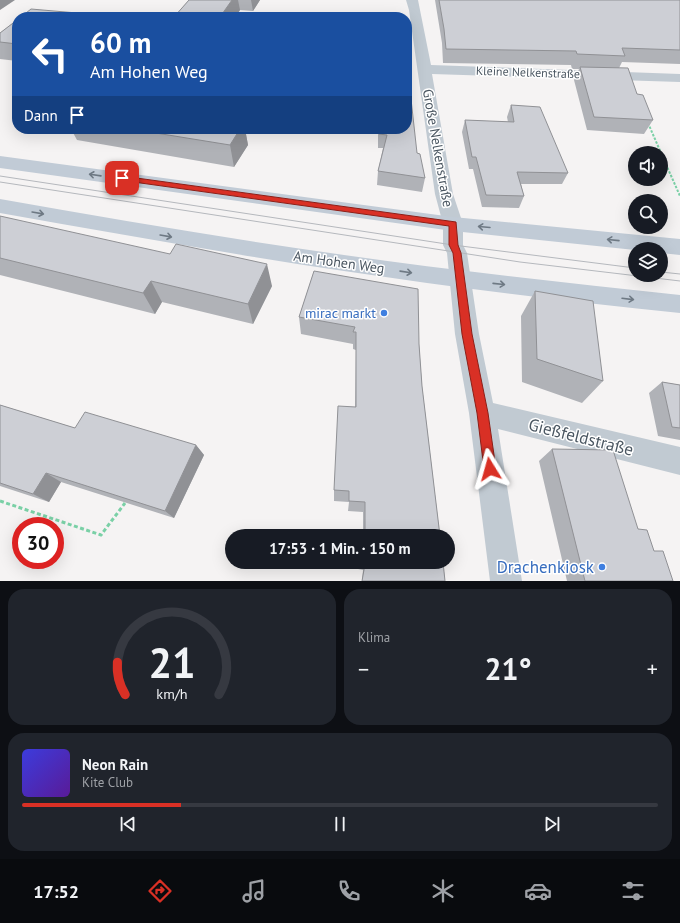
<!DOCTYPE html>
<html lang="de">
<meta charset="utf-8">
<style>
:root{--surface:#171b24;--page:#20242c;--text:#f1f3f6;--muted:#9ea1a6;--line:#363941;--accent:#d93025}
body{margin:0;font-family:"PT Sans",sans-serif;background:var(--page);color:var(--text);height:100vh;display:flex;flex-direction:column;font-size:15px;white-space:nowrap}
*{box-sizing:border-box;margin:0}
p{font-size:13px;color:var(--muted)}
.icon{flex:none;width:22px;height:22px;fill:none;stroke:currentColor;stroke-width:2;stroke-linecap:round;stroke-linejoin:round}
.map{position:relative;height:581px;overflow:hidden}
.sheet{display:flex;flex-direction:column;gap:8px;padding:8px;background:#0d0f14;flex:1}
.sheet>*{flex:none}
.guide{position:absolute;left:12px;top:12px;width:400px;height:122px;border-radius:16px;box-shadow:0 4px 16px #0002;background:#1a4fa0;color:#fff;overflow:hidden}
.controls{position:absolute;left:628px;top:146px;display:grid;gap:8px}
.controls a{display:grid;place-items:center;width:40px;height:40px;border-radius:50%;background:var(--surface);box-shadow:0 4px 16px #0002;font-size:20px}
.speed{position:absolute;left:12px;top:517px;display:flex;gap:8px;font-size:20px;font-weight:700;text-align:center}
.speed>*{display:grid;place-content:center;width:52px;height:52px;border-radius:50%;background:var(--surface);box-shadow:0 4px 16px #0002;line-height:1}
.speed .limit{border:6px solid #d22;background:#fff;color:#111}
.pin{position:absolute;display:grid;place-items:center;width:34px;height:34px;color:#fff;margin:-17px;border-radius:8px;box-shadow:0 2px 6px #0006}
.me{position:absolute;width:44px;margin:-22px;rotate:352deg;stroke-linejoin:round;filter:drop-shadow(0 0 3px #0008)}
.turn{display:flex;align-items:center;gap:14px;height:84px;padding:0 12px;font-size:18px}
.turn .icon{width:52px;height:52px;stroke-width:2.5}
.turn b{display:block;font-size:28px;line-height:34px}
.then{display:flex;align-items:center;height:38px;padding:0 12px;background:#0003;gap:8px;font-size:15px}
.big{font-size:30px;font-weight:600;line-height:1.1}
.sheet .tile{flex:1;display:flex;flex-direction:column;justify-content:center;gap:6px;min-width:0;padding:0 14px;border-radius:16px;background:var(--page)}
.sheet .dial{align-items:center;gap:0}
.dial svg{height:104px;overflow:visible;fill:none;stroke:var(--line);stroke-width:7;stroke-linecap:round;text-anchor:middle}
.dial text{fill:var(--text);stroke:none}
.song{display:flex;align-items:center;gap:12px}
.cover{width:48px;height:48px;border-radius:6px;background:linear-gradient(135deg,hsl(240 70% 55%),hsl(270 70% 35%))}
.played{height:4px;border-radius:2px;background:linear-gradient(90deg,var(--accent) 25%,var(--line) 25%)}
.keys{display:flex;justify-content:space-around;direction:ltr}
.heat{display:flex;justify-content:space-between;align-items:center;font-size:22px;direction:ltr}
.sheet .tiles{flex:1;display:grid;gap:8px;grid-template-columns:1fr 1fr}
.tile:last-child{grid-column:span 2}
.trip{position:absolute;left:225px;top:529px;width:230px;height:40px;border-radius:20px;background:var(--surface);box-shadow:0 4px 16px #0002;font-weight:600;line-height:40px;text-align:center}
.dock{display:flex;height:64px;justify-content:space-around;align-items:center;background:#090b0e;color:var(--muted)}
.dock .icon{width:28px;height:28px}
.dock .selected{color:var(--accent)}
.dock b{font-size:18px;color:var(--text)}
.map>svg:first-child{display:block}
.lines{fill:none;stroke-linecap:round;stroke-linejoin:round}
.path-far1{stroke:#7ad0a6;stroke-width:2;stroke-dasharray:2.5 1.5;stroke-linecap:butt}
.path{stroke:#7ad0a6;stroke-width:3;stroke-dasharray:4 2.5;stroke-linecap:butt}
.minor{fill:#c1cad2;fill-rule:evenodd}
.secondary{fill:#c1cbd6;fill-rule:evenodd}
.tram{stroke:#b5b8bd;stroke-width:1}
.wall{fill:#b0b2b7}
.shaded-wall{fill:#909195}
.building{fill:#cdcfd5;stroke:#909195}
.oneway{stroke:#6e7984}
.route{fill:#d93025;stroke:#8d1f18}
.shop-dot{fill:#3f7fe0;stroke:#fff;stroke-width:1.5}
.labels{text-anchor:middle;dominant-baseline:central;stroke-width:3;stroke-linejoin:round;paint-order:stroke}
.far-street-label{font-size:12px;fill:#4a5661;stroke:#fff}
.street-label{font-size:14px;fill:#4a5661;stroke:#fff}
.shop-label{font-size:14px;fill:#366cbe;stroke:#fff;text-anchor:end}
.near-street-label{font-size:17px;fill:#4a5661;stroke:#fff}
.near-shop-label{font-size:17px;fill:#366cbe;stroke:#fff;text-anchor:end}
</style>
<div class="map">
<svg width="680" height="581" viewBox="0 0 680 581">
<rect width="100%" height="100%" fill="#f5f3f3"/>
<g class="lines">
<path class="path-far1" d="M 648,123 L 661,153
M 661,153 L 680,196"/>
<path class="path" d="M 0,501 L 101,535 L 125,503"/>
<path class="minor" d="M 406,0 L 418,0 L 431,65 L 680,74 L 680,82 L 432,74 L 453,194 L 463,224 L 463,245 L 467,253 L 479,334 L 493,403 L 680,447 L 680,475 L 498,429 L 522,581 L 490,581 L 469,413 L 455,334 L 447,253 L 443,245 L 443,224 L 435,194 L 409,10 Z"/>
<path class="secondary" d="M 0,156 L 453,217 L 680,239 L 680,255 L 661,253 L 661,249 L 635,250 L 453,231 L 0,168 Z
M 0,199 C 115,219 229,239 344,255 C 456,271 568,283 680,295 L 680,313 C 568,301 456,288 344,271 C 229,254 114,233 0,213 Z"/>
<path class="tram" d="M 0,176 L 453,245 L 635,268
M 0,182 L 520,262 L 680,281
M 661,272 L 680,274"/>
</g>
<path class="wall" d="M 189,0 L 260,0 L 253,11 L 240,10 L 235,17 L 174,17 Z
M 435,0 L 680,0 L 680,64 L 622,62 L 619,68 L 637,94 L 653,120 L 644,134 L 587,130 L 574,80 L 579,69 L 572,69 L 571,65 L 443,63 L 442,43 Z
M 17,20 L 17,61 L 0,59 L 0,33 Z
M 511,105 L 568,173 L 562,184 L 521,184 L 524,196 L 519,208 L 482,207 L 473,169 L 469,169 L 462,132 L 465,120 L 508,122 L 507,117 Z
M 71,129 L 245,129 L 248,145 L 234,167 L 77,140 Z
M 378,129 L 407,129 L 417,153 L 425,178 L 422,192 L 377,185 L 378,171 L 383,148 L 378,148 Z
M 0,216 L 272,286 L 253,324 L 162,302 L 155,314 L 0,275 Z
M 314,271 L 419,344 L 422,386 L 440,536 L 363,536 L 363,512 L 348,511 L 349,502 L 334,501 L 334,490 L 355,407 L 356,350 L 353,349 L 353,344 L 301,334 L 299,317 Z
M 535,291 L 603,381 L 582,403 L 522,382 L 521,316 Z
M 662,382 L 680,385 L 680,440 L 658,436 L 649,393 Z
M 0,405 L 75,428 L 196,445 L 204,455 L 174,518 L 61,482 L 49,502 L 0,486 Z
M 552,449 L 638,529 L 654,551 L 673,581 L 567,581 L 539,461 Z
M 359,562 L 443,562 L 445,581 L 362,581 L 363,570 L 358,569 Z"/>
<path class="shaded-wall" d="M 0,0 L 15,0 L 0,10 Z
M 232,0 L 238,0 L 240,10 L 235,17 L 220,17 Z
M 251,0 L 260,0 L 253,11 Z
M 77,13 L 78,17 L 72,17 Z
M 240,129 L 245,129 L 248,145 L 234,167 L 230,145 Z
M 267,264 L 272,286 L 253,324 L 248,304 Z
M 151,281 L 162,302 L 155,314 L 143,293 Z
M 196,445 L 204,455 L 174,518 L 165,511 Z
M 46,473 L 61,482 L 49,502 L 33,494 Z"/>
<path class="building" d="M 189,0 L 232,0 L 220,17 L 174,17 Z
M 439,0 L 680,0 L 680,50 L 622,48 L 625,56 L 577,54 L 576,51 L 446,49 L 444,29 Z
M 31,9 L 77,13 L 72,17 L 21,17 Z
M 17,20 L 17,44 L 0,42 L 0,33 Z
M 580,67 L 628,68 L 637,94 L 643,95 L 653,120 L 594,117 Z
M 407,90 L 410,90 L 417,153 L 420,154 L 425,178 L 378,171 L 387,135 L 379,134 L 379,129 L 407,129 Z
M 511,105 L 540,107 L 568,173 L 517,172 L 524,196 L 486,195 L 476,157 L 472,157 L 465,120 L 514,122 Z
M 131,129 L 240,129 L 230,145 Z
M 0,216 L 170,254 L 176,244 L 267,264 L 248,304 L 151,281 L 143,293 L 0,258 Z
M 314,271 L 418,289 L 419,344 L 422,386 L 440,536 L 364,536 L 365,532 L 365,502 L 349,501 L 349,491 L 334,490 L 338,406 L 356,407 L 356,332 L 353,332 L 355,327 L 299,317 Z
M 535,291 L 593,301 L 603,381 L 537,359 Z
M 662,382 L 680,385 L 680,428 L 672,427 Z
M 0,405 L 75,428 L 85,412 L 196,445 L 165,511 L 46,473 L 33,494 L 0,483 Z
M 552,449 L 613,450 L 638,529 L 647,530 L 654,551 L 663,551 L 673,581 L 585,581 Z
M 359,562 L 443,562 L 445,581 L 362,581 L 365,564 L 359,563 Z"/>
<defs><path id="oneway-shaft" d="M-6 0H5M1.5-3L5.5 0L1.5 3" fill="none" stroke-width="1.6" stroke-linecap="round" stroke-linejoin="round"/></defs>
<g class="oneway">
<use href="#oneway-shaft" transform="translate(95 175) rotate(-172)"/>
<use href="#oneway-shaft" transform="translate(38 213) rotate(10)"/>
<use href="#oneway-shaft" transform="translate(484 227) rotate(-175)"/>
<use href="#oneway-shaft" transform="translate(166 236) rotate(10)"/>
<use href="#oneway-shaft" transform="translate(613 240) rotate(-174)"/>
<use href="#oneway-shaft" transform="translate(406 272) rotate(8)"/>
<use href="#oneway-shaft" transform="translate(499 284) rotate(6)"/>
<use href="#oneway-shaft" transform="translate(628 299) rotate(7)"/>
</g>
<path class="route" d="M 122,176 L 456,222 L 458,245 L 461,253 L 472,334 L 488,413 L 496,469 L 494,473 L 490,474 L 486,473 L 484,469 L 477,413 L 462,334 L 453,253 L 449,245 L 449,226 L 119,180 L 118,178 Z"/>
<g class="shop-dot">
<circle cx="384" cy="313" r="4"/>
<circle cx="602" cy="567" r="4"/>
</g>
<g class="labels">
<g class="far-street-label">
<text transform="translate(528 72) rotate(2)">Kleine Nelkenstraße</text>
</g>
<g class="street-label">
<text transform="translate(438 148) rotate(80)">Große Nelkenstraße</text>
<text transform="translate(339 262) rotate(8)">Am Hohen Weg</text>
</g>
<g class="shop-label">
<text x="376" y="313">mirac markt</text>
</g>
<g class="near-street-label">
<text transform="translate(581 437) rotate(14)">Gießfeldstraße</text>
</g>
<g class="near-shop-label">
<text x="594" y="567">Drachenkiosk</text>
</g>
</g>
</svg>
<div class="controls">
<a><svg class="icon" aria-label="sound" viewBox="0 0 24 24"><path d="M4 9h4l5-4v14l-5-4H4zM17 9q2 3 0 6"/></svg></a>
<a><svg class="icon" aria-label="search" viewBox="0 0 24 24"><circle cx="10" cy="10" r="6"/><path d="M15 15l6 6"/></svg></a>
<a><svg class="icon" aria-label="layers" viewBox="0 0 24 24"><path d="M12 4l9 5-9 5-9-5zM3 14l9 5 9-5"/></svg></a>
</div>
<div class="speed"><div class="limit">30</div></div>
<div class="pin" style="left:122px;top:178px;background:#d93025"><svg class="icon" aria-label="arrive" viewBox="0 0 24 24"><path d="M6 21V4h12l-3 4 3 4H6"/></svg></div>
<svg class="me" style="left:490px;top:469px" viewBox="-20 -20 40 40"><path d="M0-17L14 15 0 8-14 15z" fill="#d93025" stroke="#fff" stroke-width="4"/></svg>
<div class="trip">17:53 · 1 Min. · 150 m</div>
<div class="guide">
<div class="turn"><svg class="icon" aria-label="left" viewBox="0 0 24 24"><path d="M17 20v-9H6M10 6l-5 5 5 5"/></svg><div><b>60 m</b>Am Hohen Weg</div></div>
<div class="then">Dann<svg class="icon" aria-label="arrive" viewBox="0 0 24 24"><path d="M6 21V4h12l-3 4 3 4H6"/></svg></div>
</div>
</div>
<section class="sheet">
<div class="tiles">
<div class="tile dial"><svg viewBox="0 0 100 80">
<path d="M14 69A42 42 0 1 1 86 69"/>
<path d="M14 69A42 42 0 0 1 8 44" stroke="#d93025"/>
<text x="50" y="56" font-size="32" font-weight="700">21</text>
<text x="50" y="72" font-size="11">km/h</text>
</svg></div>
<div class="tile"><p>Klima</p>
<div class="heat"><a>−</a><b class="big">21°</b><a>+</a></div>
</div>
<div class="tile">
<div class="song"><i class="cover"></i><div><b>Neon Rain</b><p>Kite Club</p></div></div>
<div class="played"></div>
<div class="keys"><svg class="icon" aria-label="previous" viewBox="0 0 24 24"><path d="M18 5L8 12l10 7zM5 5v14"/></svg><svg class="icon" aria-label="pause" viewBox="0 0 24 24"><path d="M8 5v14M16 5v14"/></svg><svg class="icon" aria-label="next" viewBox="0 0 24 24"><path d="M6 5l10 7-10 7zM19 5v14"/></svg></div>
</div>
</div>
</section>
<nav class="dock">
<b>17:52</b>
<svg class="icon selected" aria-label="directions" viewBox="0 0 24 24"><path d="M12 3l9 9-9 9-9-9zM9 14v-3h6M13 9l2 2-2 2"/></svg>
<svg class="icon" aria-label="music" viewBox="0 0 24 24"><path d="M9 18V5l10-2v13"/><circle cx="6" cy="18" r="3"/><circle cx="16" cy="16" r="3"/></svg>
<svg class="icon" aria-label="phone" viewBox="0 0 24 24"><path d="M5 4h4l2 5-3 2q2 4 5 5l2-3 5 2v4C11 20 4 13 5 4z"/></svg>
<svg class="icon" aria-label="climate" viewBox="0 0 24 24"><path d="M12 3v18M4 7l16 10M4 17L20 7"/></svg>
<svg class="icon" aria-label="car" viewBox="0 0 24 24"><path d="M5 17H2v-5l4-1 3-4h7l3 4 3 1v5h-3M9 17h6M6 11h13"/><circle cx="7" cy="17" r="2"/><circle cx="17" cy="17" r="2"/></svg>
<svg class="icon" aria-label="filters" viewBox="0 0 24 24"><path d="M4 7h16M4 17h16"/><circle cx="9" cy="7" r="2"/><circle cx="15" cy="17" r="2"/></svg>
</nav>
